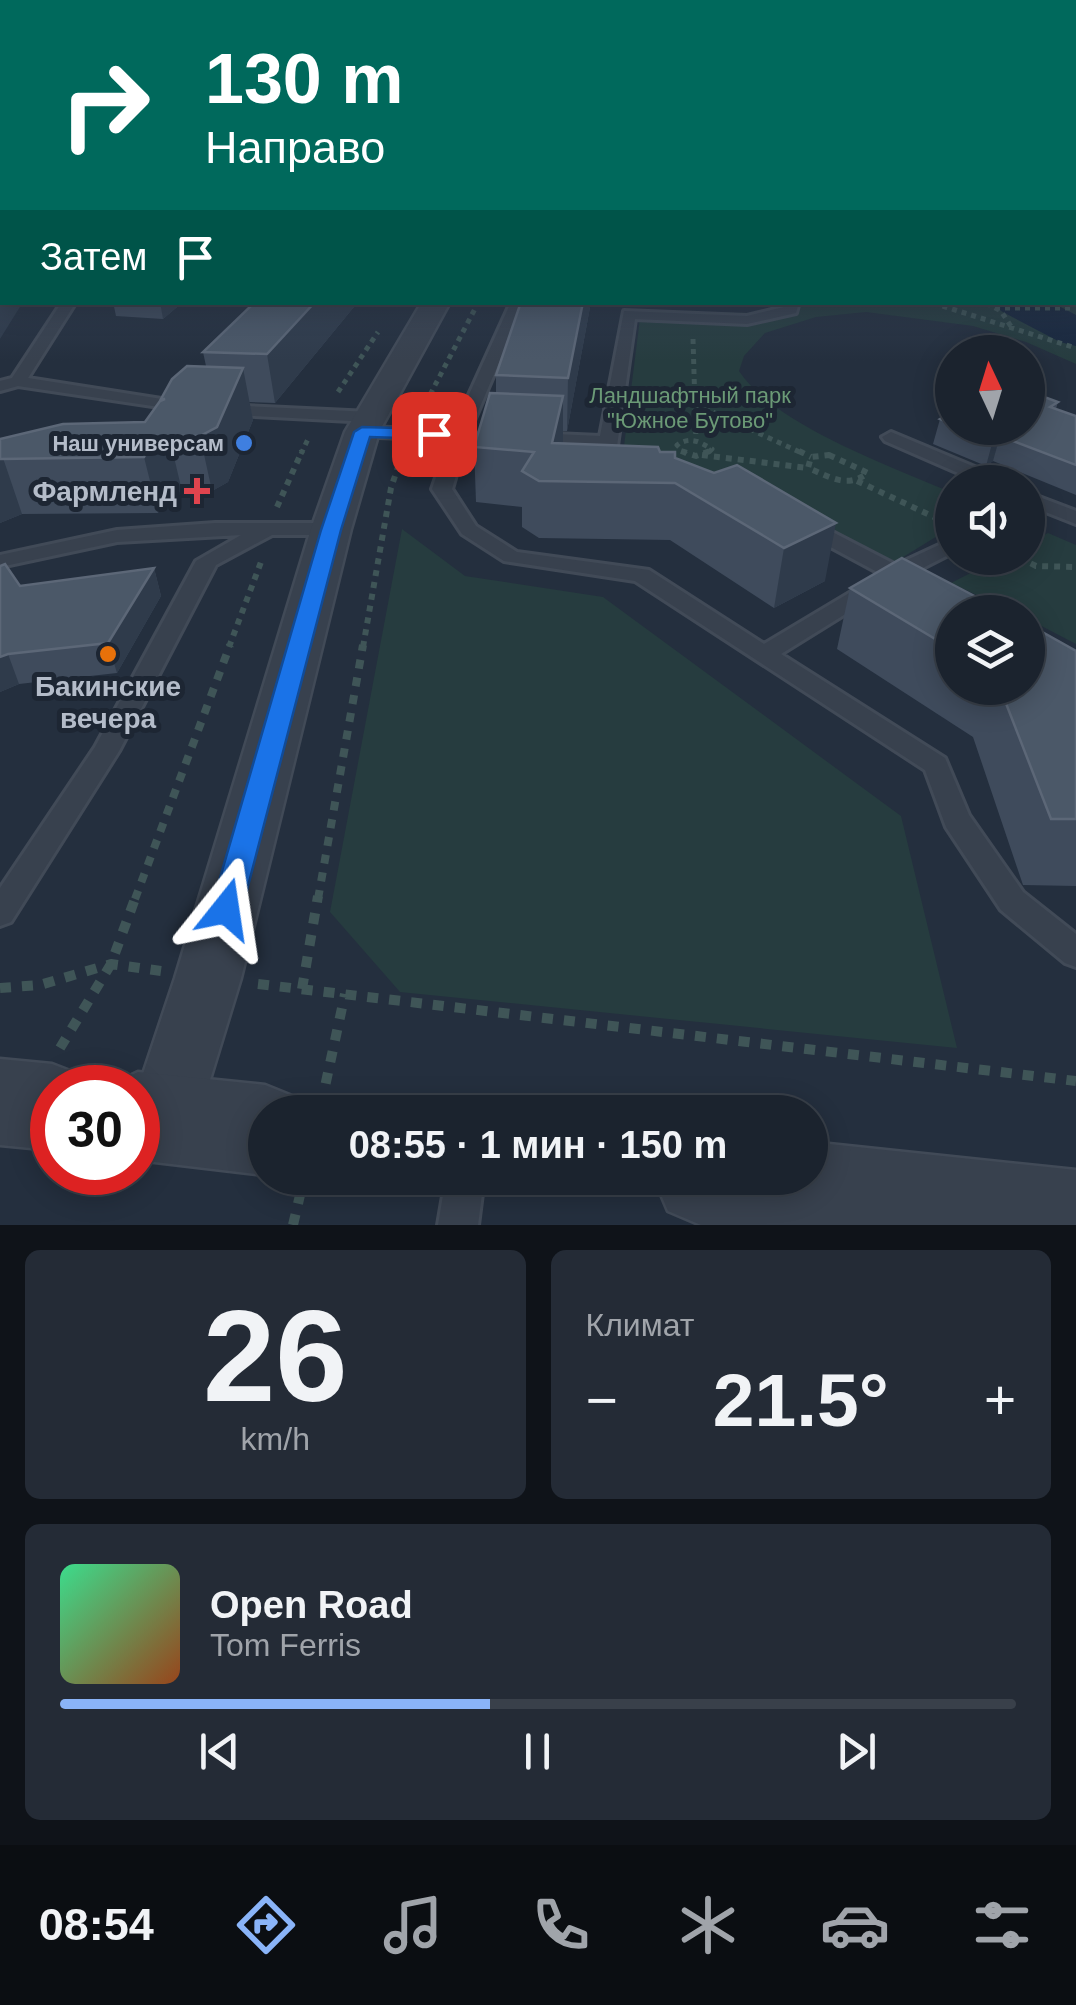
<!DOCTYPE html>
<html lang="ru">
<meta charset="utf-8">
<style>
:root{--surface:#1b232e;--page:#242b36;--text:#f1f3f6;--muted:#a0a4aa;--line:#39404a;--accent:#8ab4f8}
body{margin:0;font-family:Helvetica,sans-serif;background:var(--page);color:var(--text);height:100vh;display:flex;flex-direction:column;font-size:38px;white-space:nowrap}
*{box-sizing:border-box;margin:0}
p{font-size:32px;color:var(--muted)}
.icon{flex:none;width:55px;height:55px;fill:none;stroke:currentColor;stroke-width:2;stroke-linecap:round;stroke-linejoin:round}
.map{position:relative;height:1225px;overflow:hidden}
.side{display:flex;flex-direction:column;gap:25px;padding:25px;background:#0f1319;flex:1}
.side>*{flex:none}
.top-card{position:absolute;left:0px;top:0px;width:1078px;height:305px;box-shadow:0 5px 25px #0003,0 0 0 2px var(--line);background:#00695c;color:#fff;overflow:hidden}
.needle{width:65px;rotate:356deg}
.controls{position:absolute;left:935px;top:335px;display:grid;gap:20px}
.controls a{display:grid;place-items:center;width:110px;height:110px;border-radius:50%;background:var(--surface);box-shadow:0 5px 25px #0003,0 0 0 2px var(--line);font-size:50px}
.speed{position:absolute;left:30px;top:1065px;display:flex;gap:20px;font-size:50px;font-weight:700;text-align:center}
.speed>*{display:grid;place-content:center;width:130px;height:130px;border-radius:50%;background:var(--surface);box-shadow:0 5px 25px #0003,0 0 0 2px var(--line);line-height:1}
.speed .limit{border:15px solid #d22;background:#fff;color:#111}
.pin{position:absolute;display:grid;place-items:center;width:85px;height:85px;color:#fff;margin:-42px;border-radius:20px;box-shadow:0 5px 15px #0006}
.me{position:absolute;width:110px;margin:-55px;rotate:15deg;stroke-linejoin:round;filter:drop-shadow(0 0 8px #0008)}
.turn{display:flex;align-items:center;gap:35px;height:210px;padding:0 40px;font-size:45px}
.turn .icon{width:130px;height:130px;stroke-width:2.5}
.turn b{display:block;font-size:70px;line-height:85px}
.then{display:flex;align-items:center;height:95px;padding:0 40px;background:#0003;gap:20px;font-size:38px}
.big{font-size:75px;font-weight:700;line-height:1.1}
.side .card{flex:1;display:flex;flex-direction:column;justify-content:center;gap:15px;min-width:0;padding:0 35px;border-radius:15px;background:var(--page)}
.side .dial{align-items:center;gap:0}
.dial b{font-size:130px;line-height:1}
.song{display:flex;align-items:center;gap:30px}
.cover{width:120px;height:120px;border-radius:15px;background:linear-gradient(135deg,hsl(150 70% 55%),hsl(20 70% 35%))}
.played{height:10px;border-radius:5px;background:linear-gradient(90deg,var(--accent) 45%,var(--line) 45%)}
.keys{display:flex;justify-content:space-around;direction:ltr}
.heat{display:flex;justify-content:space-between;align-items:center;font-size:55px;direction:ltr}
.side .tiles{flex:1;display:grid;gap:25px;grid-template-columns:1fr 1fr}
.card:last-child{grid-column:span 2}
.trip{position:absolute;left:248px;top:1095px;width:580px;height:100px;border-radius:50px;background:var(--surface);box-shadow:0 5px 25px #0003,0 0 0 2px var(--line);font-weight:700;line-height:100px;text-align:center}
.tabs{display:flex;height:160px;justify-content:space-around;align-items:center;background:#0b0e12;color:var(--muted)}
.tabs .icon{width:70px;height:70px}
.tabs .on{color:var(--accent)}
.tabs b{font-size:45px;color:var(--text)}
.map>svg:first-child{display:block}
.green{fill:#263c3f}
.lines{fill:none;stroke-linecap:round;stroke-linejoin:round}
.river{fill:#17263c;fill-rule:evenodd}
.service-casing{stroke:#414a57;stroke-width:6}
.minor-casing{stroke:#414a57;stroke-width:5}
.tertiary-casing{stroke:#414a57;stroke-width:5}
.path-far4{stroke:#3f5557;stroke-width:4;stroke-dasharray:4 4;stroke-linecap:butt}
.path-far3{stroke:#3f5557;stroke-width:5;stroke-dasharray:5 5;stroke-linecap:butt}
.path-far2{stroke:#3f5557;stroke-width:6;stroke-dasharray:6 6;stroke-linecap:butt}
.path-far1{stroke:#3f5557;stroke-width:8;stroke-dasharray:9 9;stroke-linecap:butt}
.path{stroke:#3f5557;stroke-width:10;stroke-dasharray:11 11;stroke-linecap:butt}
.service{fill:#38414e;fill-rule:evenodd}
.minor{fill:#38414e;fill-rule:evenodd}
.tertiary{fill:#38414e;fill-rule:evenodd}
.wall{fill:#3f4b5c}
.shaded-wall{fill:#2f3b4b}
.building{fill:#4b5868;stroke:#5c6777;stroke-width:2.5}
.route{fill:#1a73e8;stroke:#114b97;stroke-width:2.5}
.shop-dot{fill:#3f7fe0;stroke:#1d2633;stroke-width:4}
.health-dot{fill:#e0444e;stroke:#1d2633;stroke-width:4}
.food-dot{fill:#e8710a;stroke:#1d2633;stroke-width:4}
.labels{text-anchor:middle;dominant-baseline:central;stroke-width:10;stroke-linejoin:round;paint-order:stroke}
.far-park-label{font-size:22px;fill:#6b9a76;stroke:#1d2633}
.far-poi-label{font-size:22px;font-weight:bold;fill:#b4bcc9;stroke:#1d2633;text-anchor:end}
.poi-label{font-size:28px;font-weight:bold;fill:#b4bcc9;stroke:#1d2633;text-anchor:end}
</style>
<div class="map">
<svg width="1076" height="1225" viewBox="0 0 1076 1225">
<rect width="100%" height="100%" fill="#242f3e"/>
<path class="green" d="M 1076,199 L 1076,364 L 1026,342 L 973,326 L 866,312 L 816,317 L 765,333 L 744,356 L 739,371 C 776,426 891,466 952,493 L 952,527 L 895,562 L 756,490 L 623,454 L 640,318 C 692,321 750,332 799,310 L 799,302 L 1075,302 Z
M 402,529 L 465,576 L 603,597 L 901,816 L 957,1048 L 400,992 L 330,912 Z
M 1048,533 L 1076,545 L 1076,644 L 1028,619 L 1028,612 L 1013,612 L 951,583 L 1000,558 L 1028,558 L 1028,543 Z"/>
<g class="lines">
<path class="river" d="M 995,302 L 1051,302 L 1076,315 L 1076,346 L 1060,342 L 1001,311 Z"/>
<g class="service-casing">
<path id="service" d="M 62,302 L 76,302 L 28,378 L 187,403 L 193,404 L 193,412 L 18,386 L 0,391 L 0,381 L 12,378 Z
M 511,302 L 525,302 L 470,430 L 479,435 L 466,440 L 452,489 L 476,526 L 517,552 L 649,570 L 764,644 L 881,574 L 799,530 L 796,526 L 799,522 L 813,522 L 896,565 L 952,539 L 952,553 L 913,573 L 922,581 L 919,586 L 911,587 L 897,582 L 781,654 L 945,758 L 969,815 L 1023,892 L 1076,934 L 1076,967 L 1065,963 L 1001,910 L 946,827 L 925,770 L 635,581 L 504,561 L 462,534 L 432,489 L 449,440 L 356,436 L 353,432 L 362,427 L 453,430 Z
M 785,302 L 799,302 L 796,313 L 747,324 L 635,319 L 616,453 L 628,456 L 628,464 L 600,460 L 599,447 L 532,443 L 523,438 L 532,433 L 600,436 L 624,311 L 747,316 L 784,307 Z
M 224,405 L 370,412 L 379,417 L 370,422 L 218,414 L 216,410 Z
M 891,432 L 1001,478 L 1003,482 L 979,482 L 885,441 L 882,437 Z
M 1034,495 L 1076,511 L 1076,524 L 1028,505 L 1028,497 Z
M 215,523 L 331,523 L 341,529 L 331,535 L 272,535 L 216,565 L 119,751 L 11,922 L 0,926 L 0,888 L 95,747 L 196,561 L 241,535 L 117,542 L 0,567 L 0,555 L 117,530 Z
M 446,1178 L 484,1178 L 478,1225 L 438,1225 Z"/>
</g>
<g class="minor-casing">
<path id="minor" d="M 422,302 L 450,302 L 379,432 L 351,529 L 241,978 L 190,1145 L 164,1155 L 138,1143 L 138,1089 L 175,978 L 311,529 L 345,432 Z"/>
</g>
<g class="tertiary-casing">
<path id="tertiary" d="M 0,1059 L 52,1064 L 83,1076 L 88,1088 L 52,1088 L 52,1150 L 0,1145 Z
M 138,1072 L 265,1085 L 297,1098 L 303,1112 L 265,1112 L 265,1175 L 138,1160 L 138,1088 L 105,1088 Z
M 810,1142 L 1076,1170 L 1076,1225 L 701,1225 L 668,1211 L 654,1178 L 810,1178 Z"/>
</g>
<path class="path-far4" d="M 931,302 L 941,305
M 985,302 L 991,305"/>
<path class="path-far3" d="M 933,303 L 1076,348
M 986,303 L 1001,311 L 1012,328
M 995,308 L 1073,308
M 693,339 L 696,440
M 338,392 L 378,332
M 695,404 L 804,454
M 421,412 L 478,303
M 695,422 L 724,418
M 301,454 L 309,437
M 686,454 L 677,445 C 691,436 699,442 712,449 L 707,454"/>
<path class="path-far2" d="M 681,451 L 696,456 L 710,451
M 799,451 L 811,457
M 702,455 L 808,468
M 829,455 L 868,473 C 846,489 831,477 808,468 L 811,457 Z
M 857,481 L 947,523
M 277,507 L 302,451
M 1020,558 L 1036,566 L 1076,567
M 229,647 L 261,562
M 363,647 L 391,488 L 402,455"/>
<path class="path-far1" d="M 135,899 L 230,645
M 318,899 L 363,645"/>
<path class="path" d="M 258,984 L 1076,1081
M 0,988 L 40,985 L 111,964 L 161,971
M 302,989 L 318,896
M 60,1048 L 111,964 L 136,896
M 321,1105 L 345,994
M 293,1225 L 304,1178"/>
<use href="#service" class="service"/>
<use href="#minor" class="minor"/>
<use href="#tertiary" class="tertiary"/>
</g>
<path class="wall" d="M 113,302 L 183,302 L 163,319 L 116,316 Z
M 255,302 L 358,302 L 275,403 L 249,402 L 253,420 L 228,482 L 212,491 L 182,491 L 165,498 L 158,513 L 22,514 L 0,523 L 0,439 L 145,422 L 161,400 L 206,366 L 203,352 Z
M 591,302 L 567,431 L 563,431 L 563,444 L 660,452 L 675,458 L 825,581 L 774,608 L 670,540 L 539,538 L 522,527 L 522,507 L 476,502 L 474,447 L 496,394 L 496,375 Z
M 1058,402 L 1056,409 L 1076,416 L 1076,495 L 993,461 L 986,466 L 933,444 L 940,419 L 952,412 L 952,428 L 1028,428 Z
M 0,566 L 20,586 L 154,568 L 161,596 L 117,673 L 19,684 L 0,692 Z
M 850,588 L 952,612 L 952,688 L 1028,688 L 1076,651 L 1076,886 L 1023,885 L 973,737 L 837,649 Z"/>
<path class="shaded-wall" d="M 2,273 L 2,302 L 23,302 L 0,339 L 0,276 Z
M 160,302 L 183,302 L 163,319 Z
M 315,302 L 358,302 L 275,403 L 267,354 Z
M 583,302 L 591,302 L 567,431 L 568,378 Z
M 243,368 L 253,420 L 228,482 L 212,491 L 200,436 Z
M 563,396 L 563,449 L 552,443 Z
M 169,436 L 182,491 L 165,498 L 158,513 L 144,457 L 152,442 Z
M 1000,436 L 993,461 L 986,466 L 993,440 Z
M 3,458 L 22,514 L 0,523 L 0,459 Z
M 836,523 L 825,581 L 774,608 L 784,548 Z
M 154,568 L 161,596 L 117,673 L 108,643 Z
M 8,654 L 19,684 L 0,692 L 0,657 Z"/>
<path class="building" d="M 0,236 L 2,236 L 2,273 L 0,276 Z
M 255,302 L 315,302 L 267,354 L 203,352 Z
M 521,302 L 583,302 L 568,378 L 496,375 Z
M 187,366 L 243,368 L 217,427 L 200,436 L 169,436 L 152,442 L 144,457 L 0,459 L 0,439 L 63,424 L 145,422 L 160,401 L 165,399 L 161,399 L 172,379 Z
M 1028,391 L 1058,402 L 1050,407 L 1076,416 L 1076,465 L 1000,436 L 993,440 L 961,428 L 1028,428 Z
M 490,393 L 563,396 L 552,443 L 658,447 L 660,452 L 675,452 L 675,458 L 714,473 L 737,465 L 836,523 L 784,548 L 675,483 L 539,481 L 522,471 L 534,452 L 474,447 Z
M 952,412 L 952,424 L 940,419 Z
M 902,558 L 1005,612 L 952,612 L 952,649 L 850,588 Z
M 5,564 L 20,586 L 154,568 L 108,643 L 8,654 L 0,657 L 0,566 Z
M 1028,624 L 1076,651 L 1076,819 L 1051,819 L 1000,688 L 1028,688 Z"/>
<linearGradient id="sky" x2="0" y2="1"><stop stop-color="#141a22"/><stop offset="0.53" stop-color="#3f4d63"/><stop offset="1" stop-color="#3f4d63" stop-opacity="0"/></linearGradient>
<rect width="1076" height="361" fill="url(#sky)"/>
<path class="route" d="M 362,427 L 434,429 L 443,434 L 434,439 L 370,437 L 341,530 L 242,909 L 238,918 L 226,922 L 215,918 L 211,909 L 321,530 L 354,432 Z"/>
<circle class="shop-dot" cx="244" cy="443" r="10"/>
<path class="health-dot" d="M192 476h10v10h10v10h-10v10h-10v-10h-10v-10h10z"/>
<circle class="food-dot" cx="108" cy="654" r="10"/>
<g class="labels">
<g class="far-park-label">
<text x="690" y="395">Ландшафтный парк<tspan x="690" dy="25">"Южное Бутово"</tspan></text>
</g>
<g class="far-poi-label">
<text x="224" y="443">Наш универсам</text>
</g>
<g class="poi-label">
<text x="177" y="491">Фармленд</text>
<text x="108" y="686" text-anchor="middle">Бакинские<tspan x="108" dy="32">вечера</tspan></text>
</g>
</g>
</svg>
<div class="controls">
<a><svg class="needle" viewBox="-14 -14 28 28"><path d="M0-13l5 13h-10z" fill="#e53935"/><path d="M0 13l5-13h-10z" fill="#a0a4aa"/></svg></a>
<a><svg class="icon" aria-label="sound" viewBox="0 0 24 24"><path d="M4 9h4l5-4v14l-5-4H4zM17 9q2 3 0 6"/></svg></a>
<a><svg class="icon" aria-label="layers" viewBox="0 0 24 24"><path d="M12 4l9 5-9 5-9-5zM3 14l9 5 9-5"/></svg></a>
</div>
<div class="speed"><div class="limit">30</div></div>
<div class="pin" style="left:434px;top:434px;background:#d93025"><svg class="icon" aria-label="arrive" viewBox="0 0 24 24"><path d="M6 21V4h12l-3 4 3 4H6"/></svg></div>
<svg class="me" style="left:226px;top:909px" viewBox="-20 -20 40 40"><path d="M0-17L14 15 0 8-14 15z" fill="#1a73e8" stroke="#fff" stroke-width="4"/></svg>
<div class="trip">08:55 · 1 мин · 150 m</div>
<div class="top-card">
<div class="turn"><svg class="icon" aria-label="right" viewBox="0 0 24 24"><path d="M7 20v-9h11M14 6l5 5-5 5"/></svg><div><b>130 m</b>Направо</div></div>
<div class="then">Затем<svg class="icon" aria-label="arrive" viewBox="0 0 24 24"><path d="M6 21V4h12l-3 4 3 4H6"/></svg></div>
</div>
</div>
<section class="side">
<div class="tiles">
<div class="card dial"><b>26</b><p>km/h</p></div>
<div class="card"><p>Климат</p>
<div class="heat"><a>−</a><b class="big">21.5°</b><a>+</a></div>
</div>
<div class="card">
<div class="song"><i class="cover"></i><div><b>Open Road</b><p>Tom Ferris</p></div></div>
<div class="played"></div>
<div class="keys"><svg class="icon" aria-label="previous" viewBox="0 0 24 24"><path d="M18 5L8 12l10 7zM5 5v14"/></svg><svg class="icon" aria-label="pause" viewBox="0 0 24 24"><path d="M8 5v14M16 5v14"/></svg><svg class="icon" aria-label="next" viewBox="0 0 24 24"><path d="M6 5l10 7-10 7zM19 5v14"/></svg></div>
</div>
</div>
</section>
<nav class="tabs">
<b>08:54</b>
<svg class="icon on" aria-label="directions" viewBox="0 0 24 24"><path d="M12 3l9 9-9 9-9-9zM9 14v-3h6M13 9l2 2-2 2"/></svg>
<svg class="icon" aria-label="music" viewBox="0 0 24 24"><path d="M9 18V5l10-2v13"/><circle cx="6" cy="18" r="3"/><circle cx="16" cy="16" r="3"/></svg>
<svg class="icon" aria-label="phone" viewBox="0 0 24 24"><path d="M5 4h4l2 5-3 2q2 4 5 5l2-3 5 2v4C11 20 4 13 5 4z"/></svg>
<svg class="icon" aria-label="climate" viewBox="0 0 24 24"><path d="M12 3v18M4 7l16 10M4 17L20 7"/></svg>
<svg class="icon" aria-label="car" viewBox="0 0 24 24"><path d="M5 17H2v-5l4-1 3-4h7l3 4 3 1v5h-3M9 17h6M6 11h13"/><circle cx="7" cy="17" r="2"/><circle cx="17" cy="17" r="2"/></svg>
<svg class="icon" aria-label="filters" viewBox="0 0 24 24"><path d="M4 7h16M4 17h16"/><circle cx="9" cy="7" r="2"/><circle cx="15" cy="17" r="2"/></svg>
</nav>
